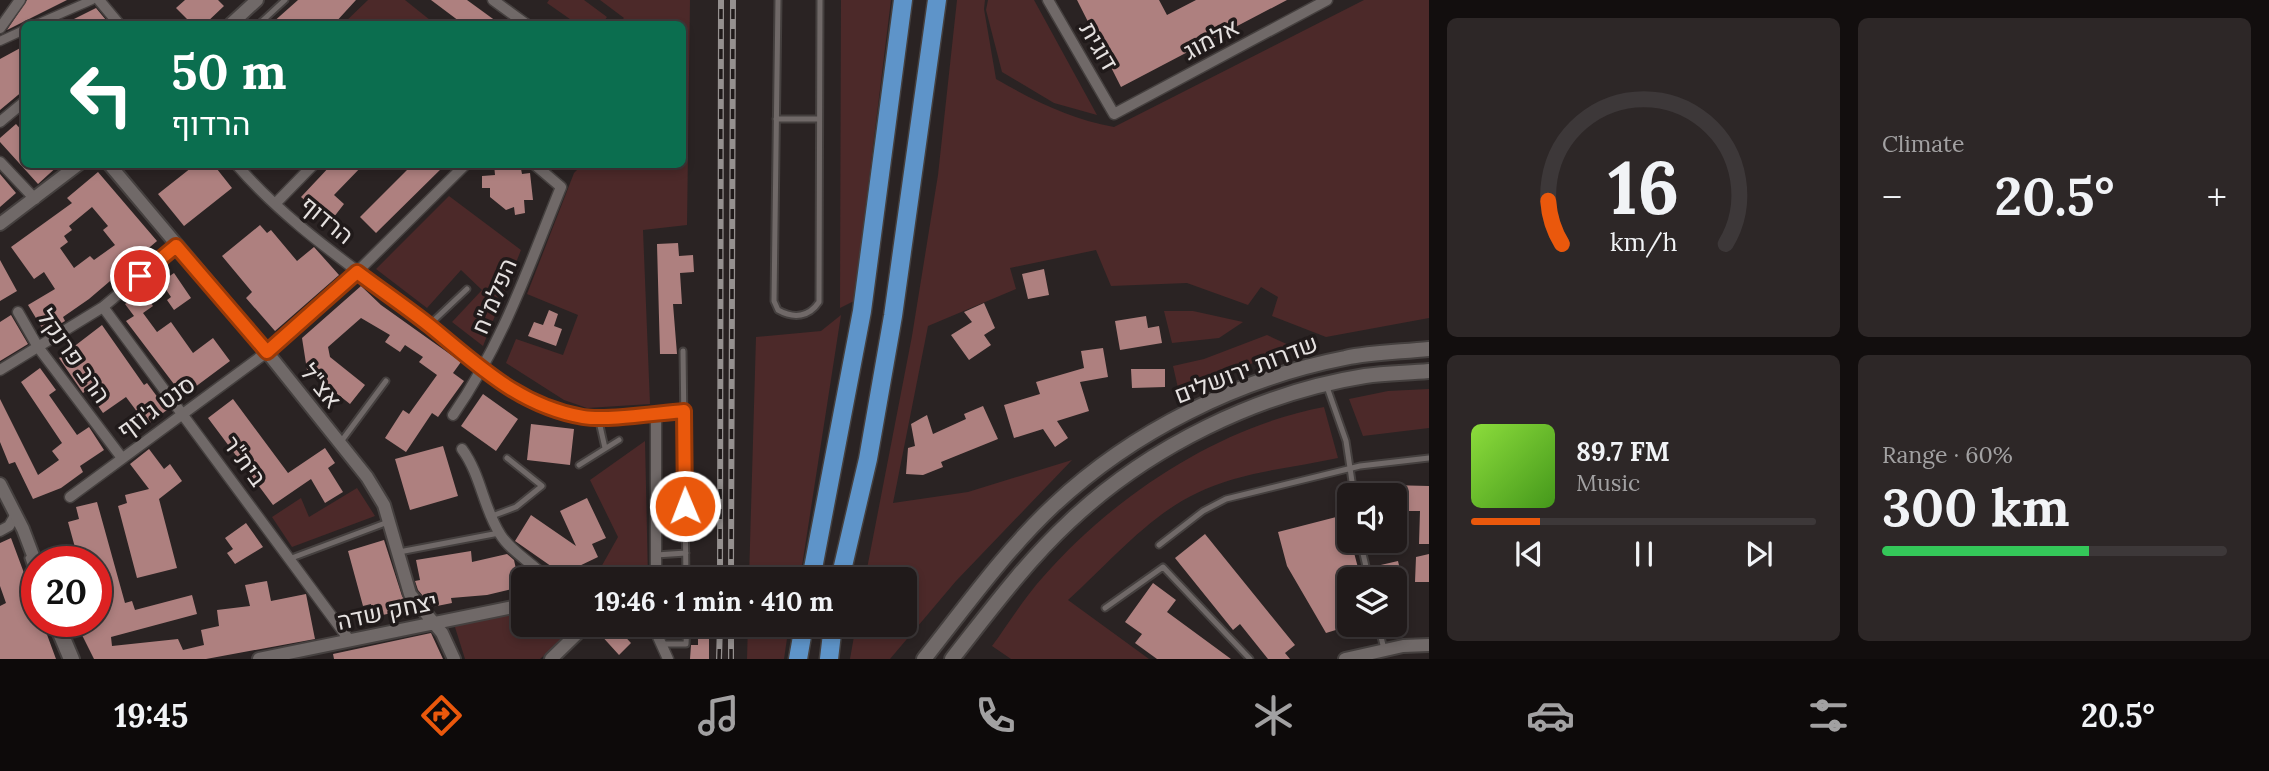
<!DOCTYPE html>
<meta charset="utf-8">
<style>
:root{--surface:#201a1a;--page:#2d2727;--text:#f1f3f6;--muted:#a2a1a2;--line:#3d3839;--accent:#ea580c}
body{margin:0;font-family:Lora,Heebo,serif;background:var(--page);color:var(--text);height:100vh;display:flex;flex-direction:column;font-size:26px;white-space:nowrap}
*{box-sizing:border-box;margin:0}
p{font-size:23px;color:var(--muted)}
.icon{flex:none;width:38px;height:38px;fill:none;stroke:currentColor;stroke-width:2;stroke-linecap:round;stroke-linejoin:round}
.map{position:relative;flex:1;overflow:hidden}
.side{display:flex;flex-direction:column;gap:18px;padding:18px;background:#120e0e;width:840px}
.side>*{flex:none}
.banner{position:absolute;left:21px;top:21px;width:665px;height:147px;border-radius:10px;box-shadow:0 4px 10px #0003,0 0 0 2px var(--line);background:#0b6e4f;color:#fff;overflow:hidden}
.buttons{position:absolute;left:1337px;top:483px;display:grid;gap:14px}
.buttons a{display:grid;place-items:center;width:70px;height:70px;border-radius:10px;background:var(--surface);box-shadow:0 4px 10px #0003,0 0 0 2px var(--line);font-size:35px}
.speed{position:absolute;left:21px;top:546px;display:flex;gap:14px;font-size:35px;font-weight:700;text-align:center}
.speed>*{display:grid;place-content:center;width:91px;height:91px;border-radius:50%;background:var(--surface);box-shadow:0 4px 10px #0003,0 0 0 2px var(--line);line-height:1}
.speed .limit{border:10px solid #d22;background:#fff;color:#111}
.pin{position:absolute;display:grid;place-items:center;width:60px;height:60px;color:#fff;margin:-30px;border:4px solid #fff;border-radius:50%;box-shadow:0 2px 7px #0007}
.me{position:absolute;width:77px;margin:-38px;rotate:359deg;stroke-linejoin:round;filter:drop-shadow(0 0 5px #0008)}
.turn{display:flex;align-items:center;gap:24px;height:147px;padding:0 35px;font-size:32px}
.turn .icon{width:91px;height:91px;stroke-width:2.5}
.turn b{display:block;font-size:49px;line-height:60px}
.big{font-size:52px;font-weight:700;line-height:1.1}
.side .widget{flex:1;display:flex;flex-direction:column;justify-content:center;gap:10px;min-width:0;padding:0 24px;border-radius:10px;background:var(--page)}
.side .dial{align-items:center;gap:0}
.dial svg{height:182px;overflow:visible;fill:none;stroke:var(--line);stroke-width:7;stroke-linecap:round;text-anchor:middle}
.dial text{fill:var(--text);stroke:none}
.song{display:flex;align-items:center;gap:21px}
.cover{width:84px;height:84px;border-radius:10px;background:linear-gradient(135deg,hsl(90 70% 55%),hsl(100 70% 35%))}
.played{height:7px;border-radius:4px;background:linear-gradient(90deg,var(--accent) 20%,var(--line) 20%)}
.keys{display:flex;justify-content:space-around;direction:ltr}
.heat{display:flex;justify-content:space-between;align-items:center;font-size:38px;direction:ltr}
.charge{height:10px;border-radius:5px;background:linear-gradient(90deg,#34c759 60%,var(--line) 0)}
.side .tiles{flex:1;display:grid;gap:18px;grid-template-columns:repeat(2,1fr)}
.trip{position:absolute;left:511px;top:567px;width:406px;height:70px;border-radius:10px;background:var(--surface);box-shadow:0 4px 10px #0003,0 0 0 2px var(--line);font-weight:700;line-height:70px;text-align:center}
.tabs{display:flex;height:112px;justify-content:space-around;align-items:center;background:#0d0a0a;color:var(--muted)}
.tabs .icon{width:49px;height:49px}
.tabs .on{color:var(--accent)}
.tabs b{font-size:32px;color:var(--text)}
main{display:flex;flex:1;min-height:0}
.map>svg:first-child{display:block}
.green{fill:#4c2929}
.building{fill:#ae807f;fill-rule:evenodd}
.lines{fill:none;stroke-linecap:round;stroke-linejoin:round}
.service-casing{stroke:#45403f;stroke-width:9}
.pedestrian-casing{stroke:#45403f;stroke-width:11}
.minor-casing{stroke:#45403f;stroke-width:13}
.tertiary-casing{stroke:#45403f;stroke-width:16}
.secondary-casing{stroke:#45403f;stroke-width:18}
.trunk-casing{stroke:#45403f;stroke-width:21}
.service{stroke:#706968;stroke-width:5}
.pedestrian{stroke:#706968;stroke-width:8}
.minor{stroke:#706968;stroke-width:10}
.tertiary{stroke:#706968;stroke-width:12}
.secondary{stroke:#706968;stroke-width:14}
.trunk{stroke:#5e94c9;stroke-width:18}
.rail-casing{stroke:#95908f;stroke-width:6}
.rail{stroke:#201a1a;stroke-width:3.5;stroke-dasharray:10;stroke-linecap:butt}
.route-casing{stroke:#983908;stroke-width:18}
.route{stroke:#ea580c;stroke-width:12}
.labels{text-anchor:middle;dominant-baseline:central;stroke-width:7;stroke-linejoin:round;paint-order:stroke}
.street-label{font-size:24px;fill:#e5e1e0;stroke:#201a1a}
</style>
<main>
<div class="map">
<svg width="1429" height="659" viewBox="0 0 1429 659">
<rect width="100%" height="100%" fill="#2a2323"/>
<path class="green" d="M 368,0 L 405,0 L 435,24 L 343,24 Z
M 549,0 L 584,0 L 607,17 L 602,24 L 577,24 L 547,3 Z
M 600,0 L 690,0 L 687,225 L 643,230 L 650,404 L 587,408 L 564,400 L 506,363 L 516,339 L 563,355 L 578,315 L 527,294 L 574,173 L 582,165 L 682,164 L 682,24 L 618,24 L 624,18 Z
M 841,0 L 891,0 L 854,301 L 840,308 Z
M 957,0 L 985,0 L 984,9 L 996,79 C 1034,101 1071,119 1114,127 L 1364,0 L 1429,0 L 1429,318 L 1326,337 L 1272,316 L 1278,297 L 1261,287 L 1248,305 L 1187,283 L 1111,286 L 1096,250 L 1010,268 L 1016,289 L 928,326 L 893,503 L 968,492 L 1072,460 L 956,581 L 890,659 L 850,659 L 856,625 L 905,625 L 905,579 L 865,579 L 912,336 L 938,175 Z
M 988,0 L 1034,0 L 1097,115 L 1054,103 L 1002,72 L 986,10 Z
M 449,196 L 521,250 L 483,346 L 452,322 L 482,290 L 461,270 L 427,308 L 376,269 Z
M 1164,311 L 1193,311 L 1243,322 L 1219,338 L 1172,343 Z
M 841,315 L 800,579 L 749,579 L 756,337 L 821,331 Z
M 1267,335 L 1291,346 L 1274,356 L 1178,388 L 1173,366 L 1204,359 Z
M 1429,389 L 1429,428 L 1363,436 L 1349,399 L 1388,391 Z
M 1324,407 L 1338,458 C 1292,468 1239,472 1197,493 C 1148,516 1108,564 1068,600 L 1149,659 L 1011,659 L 992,646 C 1009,623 1024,598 1043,577 C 1114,496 1218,427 1324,407 Z
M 645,441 L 648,579 L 580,579 L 583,573 L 600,569 L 618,537 L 590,480 Z
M 357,488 L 375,516 L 292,547 L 272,517 L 301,498 L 309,517 Z
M 523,610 L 523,625 L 571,625 L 565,637 L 540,659 L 465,659 L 454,624 Z
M 748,625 L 789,625 L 784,659 L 747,659 Z"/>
<path class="building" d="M 27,0 L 67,0 L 7,30 Z
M 185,0 L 218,0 L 224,6 L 205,24 L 192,24 L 176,8 Z
M 298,0 L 356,0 L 334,24 L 317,24 L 313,20 L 308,24 L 271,24 Z
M 431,0 L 467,0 L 500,24 L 463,24 Z
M 1077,0 L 1159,0 L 1167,15 L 1196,0 L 1287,0 L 1121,87 Z
M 96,8 L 106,20 L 100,24 L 64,24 Z
M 24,46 L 24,90 L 0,110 L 0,59 Z
M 16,124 L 24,133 L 24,164 L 60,164 L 38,184 L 0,142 L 0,138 Z
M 196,164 L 213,164 L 232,188 L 184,226 L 158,194 Z
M 332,164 L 364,164 L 334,195 L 344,204 L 330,222 L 301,197 Z
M 413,164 L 446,164 L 376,233 L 360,217 Z
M 494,164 L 520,164 L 522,174 L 530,173 L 533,200 L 524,200 L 525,213 L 515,215 L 514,207 L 506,210 L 490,197 L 490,188 L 482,188 L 482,176 L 495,175 Z
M 98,172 L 157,241 L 89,299 L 63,317 L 65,321 L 45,333 L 28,305 L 55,289 L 44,272 L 34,279 L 11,247 L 72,203 L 67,198 ZM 92,207 L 108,226 L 103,230 L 115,245 L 94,260 L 90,256 L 74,268 L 60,248 L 68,242 L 64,236 L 72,230 L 69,226 Z
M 0,174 L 16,193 L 0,207 Z
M 260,225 L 267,233 L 271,230 L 297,261 L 314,247 L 339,275 L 275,331 L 246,298 L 252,292 L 222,256 Z
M 678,243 L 679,256 L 693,255 L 694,272 L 680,273 L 682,304 L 673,304 L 677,354 L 660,354 L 657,244 Z
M 0,260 L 17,291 L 0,301 Z
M 1044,269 L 1049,295 L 1028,299 L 1022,274 Z
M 174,273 L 191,298 L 174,310 L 167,300 L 171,297 L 161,282 Z
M 361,286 L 381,305 L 461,362 L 453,373 L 464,381 L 438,417 L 432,413 L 406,452 L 385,438 L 403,410 L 409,414 L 437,375 L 419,362 L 423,357 L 405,345 L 400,352 L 385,342 L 390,335 L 361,318 L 328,347 L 330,357 L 365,385 L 350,404 L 307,370 L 302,338 Z
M 143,292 L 153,306 L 143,313 L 157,332 L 171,322 L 193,353 L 213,338 L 230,361 L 183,396 L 126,321 L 134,316 L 125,304 Z
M 984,303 L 995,328 L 984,335 L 991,345 L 969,360 L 951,335 L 972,322 L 964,312 Z
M 549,310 L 558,314 L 554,326 L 562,329 L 556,346 L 528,336 L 534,322 L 543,325 Z
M 11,315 L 28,344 L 0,361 L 0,322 Z
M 1146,316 L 1148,328 L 1159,326 L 1162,343 L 1120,350 L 1115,321 Z
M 102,325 L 144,385 L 147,383 L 167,410 L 147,425 L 126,397 L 103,413 L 87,390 L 83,393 L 59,358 Z
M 1103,348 L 1108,377 L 1080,382 L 1089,411 L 1057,421 L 1068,438 L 1055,447 L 1043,429 L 1014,438 L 1004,405 L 1040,394 L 1036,382 L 1084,368 L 1081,351 Z
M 40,368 L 56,390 L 49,395 L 77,435 L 89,427 L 104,450 L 80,466 L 83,472 L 61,488 L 33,499 L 15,462 L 9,464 L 0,442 L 0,399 L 38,475 L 59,460 L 52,451 L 62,443 L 21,382 Z
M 1131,369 L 1165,369 L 1165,387 L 1132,388 Z
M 483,394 L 518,419 L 496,451 L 461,426 Z
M 233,399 L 288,473 L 325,448 L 335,463 L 328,468 L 343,492 L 325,503 L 311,479 L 273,505 L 208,418 Z
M 983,406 L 998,439 L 941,462 L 943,467 L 923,475 L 906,474 L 908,448 L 915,446 L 911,424 L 927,415 L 933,434 L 966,419 L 964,414 Z
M 531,424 L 574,429 L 570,465 L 527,460 Z
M 443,446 L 458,496 L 410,510 L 395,459 Z
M 149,449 L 164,469 L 170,464 L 182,481 L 159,499 L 177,568 L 137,578 L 118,506 L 127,503 L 125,495 L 149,489 L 130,464 Z
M 1389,485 L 1429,486 L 1429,544 L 1419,544 L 1420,511 L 1395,511 L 1395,495 L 1389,495 Z
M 587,498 L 606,538 L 592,544 L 598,557 L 575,568 L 568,578 L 515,541 L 531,515 L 576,546 L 560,511 Z
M 97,502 L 125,603 L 132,601 L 135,610 L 192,595 L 197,614 L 111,637 L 112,646 L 178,639 L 183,650 L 204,645 L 201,630 L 219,626 L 217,610 L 250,606 L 245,585 L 267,581 L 271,601 L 306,594 L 315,639 L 206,659 L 94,659 L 75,621 L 96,621 L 96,562 L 79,562 L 68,522 L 79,519 L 76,507 Z
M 1344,515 L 1361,579 L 1349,579 L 1349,626 L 1326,633 L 1287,566 L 1278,532 Z
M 246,523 L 263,547 L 235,564 L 227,553 L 233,549 L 225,538 Z
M 1205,534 L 1295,645 L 1285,653 L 1290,659 L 1268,659 L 1240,624 L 1233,630 L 1175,558 Z
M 11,538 L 37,608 L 37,621 L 42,621 L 56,659 L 0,659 L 0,606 L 6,603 L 0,586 L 0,543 Z
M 384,540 L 402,596 L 411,609 L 373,617 L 371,604 L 363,606 L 348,551 Z
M 471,551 L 472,562 L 507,554 L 514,560 L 520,587 L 487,595 L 451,598 L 452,603 L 432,607 L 418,590 L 415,581 L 420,580 L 416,560 Z
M 1429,554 L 1429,582 L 1415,582 L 1416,557 Z
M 1398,561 L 1409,608 L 1395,611 L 1395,579 L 1374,579 L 1372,567 Z
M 1153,583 L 1176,600 L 1167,612 L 1231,659 L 1157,659 L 1135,643 L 1142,634 L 1125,622 Z
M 607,625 L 614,625 L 631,643 L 619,655 L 599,633 Z
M 698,625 L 709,625 L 709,659 L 690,659 L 691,645 L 698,645 Z
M 431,633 L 443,659 L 334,659 L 333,654 Z"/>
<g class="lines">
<g class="service-casing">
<path id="service" d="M 778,0 L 774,301 L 778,310 C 794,319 809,317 819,302 L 820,0
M 259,24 L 285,0
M 776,119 L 819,119
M 429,325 L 467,289
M 683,351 L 686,579
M 1327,387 L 1346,441 L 1354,495
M 656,413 L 684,411
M 598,417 L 605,448
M 340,443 L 386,381
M 579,465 L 619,440
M 492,516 L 516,507 L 542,486 L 507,458
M 1360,541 L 1369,579
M 1159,545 L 1203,511 L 1226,499 L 1360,466 L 1429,458
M 399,552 L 499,533
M 656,555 L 686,553
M 28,558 L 37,585
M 289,559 L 388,522
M 1105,608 L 1163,567 L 1250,659
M 50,621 L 66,659
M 1378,625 L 1384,649
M 663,644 L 686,644 L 687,625"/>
</g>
<g class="pedestrian-casing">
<path id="pedestrian" d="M 37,24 L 92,0
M 0,41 L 24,30"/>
</g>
<g class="minor-casing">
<path id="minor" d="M 99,0 L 119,24
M 493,0 L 526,24
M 1048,0 L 1114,114 L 1327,0
M 0,28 L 20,0
M 0,122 L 24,102
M 0,162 L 35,199
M 236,164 C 291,228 363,273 428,325 C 466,355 498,391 545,407 C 586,420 614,416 656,413 L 656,579
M 275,204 L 314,164
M 103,307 L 350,641
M 18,312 L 38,347 L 122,458
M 0,370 L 103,307 L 176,246
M 453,415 C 503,343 528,268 561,187 L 534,164
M 462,449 C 481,475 483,507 500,534 C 510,551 533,563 547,579
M 70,497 L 267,352 L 357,272 L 466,164
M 0,531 L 9,526 L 16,514
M 657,625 L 658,637 L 668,659"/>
</g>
<g class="tertiary-casing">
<path id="tertiary" d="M 231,24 L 257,0
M 109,164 L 267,352 L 367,477 L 384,505 L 410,594 L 442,633 L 454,659
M 0,224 L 79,164
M 0,484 L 23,529 L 37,566
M 57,621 L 73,659
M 259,659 L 523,605
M 551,659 L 586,625
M 1345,659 L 1403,646 L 1429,645"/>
</g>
<g class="secondary-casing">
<path id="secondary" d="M 924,659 C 966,606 1005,551 1054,505 C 1133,431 1238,379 1345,358 C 1372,352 1401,352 1429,349
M 952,659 C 989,612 1025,563 1069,522 C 1148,447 1258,393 1365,376 C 1386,373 1408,373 1429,371"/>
</g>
<g class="trunk-casing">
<path id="trunk" d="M 811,579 L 862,311 L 903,0
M 840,579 L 868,459 L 893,316 L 937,0
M 798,659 L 804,625
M 829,659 L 833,625"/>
</g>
<use href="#service" class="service"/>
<use href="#pedestrian" class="pedestrian"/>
<use href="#minor" class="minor"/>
<use href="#tertiary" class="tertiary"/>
<use href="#secondary" class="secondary"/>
<use href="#trunk" class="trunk"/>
<g class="rail-casing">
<path id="rail" d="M 720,579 L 721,0
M 731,579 L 733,0
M 719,659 L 720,625
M 731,659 L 731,625"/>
</g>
<use href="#rail" class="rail"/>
</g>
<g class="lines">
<g class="route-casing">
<path id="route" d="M 140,276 L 176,246 L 267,352 L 357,272 C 381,290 406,307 430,326 C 478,365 519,406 583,417 C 608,421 657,413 684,411 L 685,506"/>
</g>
<use href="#route" class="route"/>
</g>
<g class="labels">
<g class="street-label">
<text transform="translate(1211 39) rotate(-28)">אלמוג</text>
<text transform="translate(1099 46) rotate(60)">דוגית</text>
<text transform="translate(327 220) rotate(39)">הרדוף</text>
<text transform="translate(494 296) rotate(-67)">הפלמ"ח</text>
<text transform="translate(74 356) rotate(55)">הרב פרנקל</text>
<text transform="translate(1246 369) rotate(-21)">שדרות ירושלים</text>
<text transform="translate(321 386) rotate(51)">אצ"ל</text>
<text transform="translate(156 407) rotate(-36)">סנט ג'וזף</text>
<text transform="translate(245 461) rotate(54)">בית"ר</text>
<text transform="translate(387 611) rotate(-12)">יצחק שדה</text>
</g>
</g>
</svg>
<div class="buttons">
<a><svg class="icon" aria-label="sound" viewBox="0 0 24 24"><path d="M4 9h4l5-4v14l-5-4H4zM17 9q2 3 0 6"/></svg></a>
<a><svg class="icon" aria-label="layers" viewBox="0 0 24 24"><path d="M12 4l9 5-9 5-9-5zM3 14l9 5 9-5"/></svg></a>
</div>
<div class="speed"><div class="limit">20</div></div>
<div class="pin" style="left:140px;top:276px;background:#d93025"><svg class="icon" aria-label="arrive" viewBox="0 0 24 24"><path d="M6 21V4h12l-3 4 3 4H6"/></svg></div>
<svg class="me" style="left:685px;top:506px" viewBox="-20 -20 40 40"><circle r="17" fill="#ea580c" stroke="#fff" stroke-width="3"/><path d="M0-11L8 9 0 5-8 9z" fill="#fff"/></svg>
<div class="trip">19:46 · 1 min · 410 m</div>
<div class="banner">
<div class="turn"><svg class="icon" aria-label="left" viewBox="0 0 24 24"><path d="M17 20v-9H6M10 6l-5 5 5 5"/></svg><div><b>50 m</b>הרדוף</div></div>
</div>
</div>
<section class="side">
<div class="tiles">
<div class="widget dial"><svg viewBox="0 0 100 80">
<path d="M14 69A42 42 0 1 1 86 69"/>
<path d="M14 69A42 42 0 0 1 8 50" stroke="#ea580c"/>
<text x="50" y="56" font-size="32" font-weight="700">16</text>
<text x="50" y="72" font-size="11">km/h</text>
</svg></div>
<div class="widget"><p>Climate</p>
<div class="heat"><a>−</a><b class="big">20.5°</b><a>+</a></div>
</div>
<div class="widget">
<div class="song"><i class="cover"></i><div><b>89.7 FM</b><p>Music</p></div></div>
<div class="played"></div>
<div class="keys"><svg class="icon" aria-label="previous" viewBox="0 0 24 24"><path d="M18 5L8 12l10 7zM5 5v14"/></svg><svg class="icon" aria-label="pause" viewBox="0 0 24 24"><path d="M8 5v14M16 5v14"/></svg><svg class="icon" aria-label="next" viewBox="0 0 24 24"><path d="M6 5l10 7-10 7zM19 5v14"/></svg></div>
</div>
<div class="widget"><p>Range · 60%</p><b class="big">300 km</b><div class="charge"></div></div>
</div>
</section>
</main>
<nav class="tabs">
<b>19:45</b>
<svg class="icon on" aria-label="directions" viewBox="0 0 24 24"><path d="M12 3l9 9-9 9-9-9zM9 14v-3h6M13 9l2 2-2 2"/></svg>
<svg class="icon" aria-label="music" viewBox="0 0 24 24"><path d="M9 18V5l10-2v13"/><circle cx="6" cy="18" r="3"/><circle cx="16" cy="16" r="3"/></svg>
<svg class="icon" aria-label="phone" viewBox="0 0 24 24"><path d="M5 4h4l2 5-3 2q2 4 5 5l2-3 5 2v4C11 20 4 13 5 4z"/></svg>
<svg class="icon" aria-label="climate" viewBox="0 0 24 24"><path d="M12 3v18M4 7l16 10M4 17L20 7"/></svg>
<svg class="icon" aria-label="car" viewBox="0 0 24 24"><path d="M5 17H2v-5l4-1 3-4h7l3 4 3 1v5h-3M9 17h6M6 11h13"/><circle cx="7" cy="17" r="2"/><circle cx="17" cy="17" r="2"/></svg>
<svg class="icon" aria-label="filters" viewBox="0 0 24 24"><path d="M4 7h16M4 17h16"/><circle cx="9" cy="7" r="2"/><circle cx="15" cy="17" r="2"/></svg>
<b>20.5°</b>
</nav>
